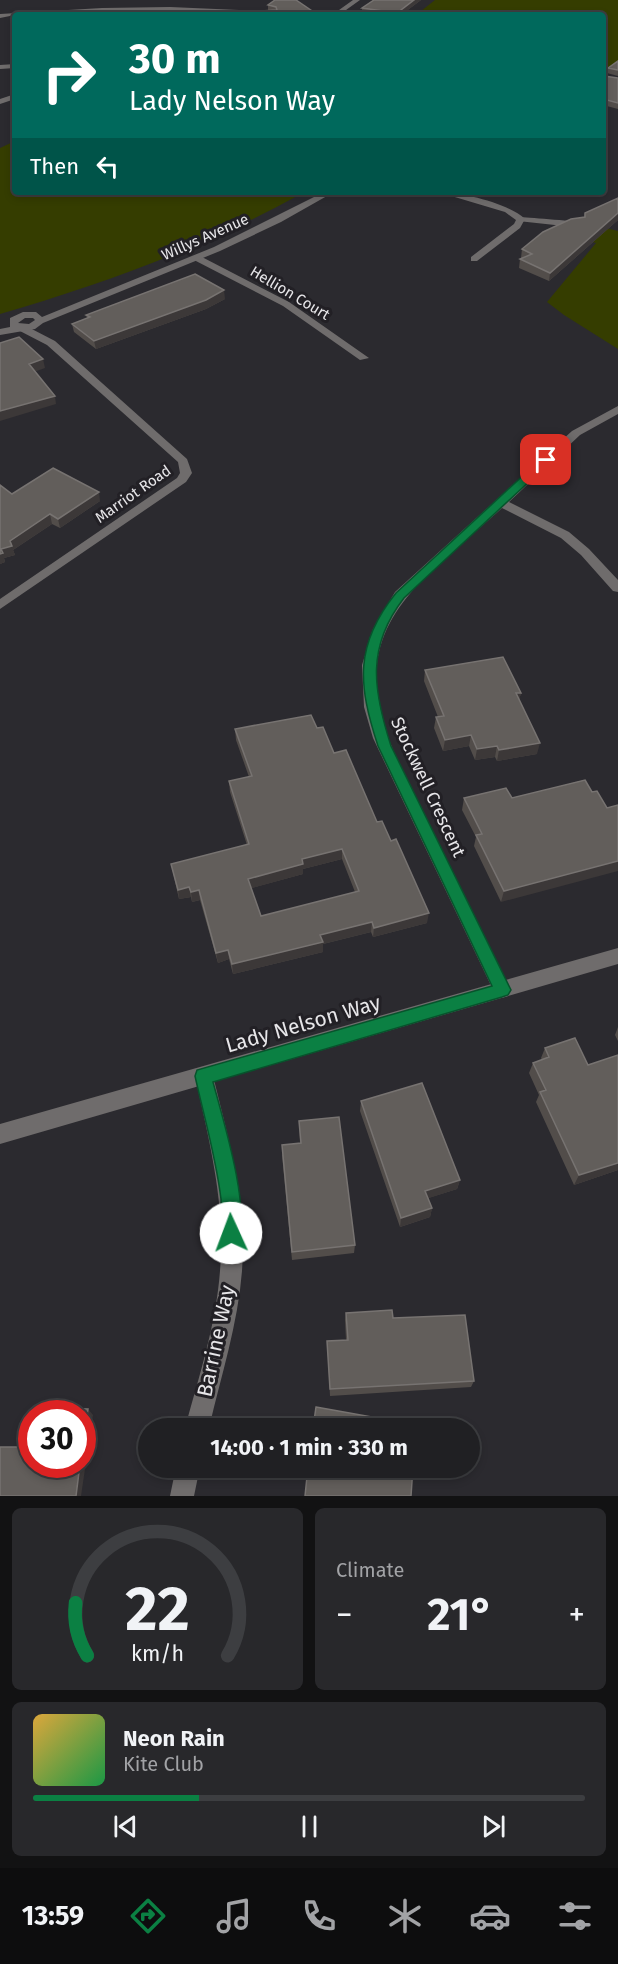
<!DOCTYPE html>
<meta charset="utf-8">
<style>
:root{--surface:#202023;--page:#28282b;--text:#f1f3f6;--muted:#a2a3a6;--line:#3d3e41;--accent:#0b8043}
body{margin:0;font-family:"Fira Sans",sans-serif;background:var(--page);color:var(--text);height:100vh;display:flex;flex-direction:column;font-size:22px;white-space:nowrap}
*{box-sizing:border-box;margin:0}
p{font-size:20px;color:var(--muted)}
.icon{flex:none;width:33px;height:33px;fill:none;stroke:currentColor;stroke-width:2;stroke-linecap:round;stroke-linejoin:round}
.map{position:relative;height:1496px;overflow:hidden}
.panel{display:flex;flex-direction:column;gap:12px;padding:12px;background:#121213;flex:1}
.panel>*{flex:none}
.top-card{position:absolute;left:12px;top:12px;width:594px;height:183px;border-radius:6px;box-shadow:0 3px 9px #0003,0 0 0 2px var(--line);background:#00695c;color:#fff;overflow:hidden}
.speed{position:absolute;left:18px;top:1400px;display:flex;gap:12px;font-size:30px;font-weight:700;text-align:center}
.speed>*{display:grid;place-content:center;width:78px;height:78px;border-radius:50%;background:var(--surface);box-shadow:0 3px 9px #0003,0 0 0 2px var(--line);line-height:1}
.speed .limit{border:9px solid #d22;background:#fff;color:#111}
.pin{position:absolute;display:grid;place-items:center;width:51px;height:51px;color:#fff;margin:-26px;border-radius:12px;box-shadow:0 3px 9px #0006}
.me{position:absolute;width:66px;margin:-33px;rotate:358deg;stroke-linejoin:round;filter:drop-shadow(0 0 4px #0008)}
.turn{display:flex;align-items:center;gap:21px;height:126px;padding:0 18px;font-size:27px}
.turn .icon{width:78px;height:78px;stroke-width:2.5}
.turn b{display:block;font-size:42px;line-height:51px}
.then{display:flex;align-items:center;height:57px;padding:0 18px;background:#0003;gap:12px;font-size:22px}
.big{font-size:45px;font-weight:700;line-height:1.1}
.panel .widget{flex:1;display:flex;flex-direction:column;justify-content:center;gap:9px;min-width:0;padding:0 21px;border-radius:9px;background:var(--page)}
.panel .dial{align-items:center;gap:0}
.dial svg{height:156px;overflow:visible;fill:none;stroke:var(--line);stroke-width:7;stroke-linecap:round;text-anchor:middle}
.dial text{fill:var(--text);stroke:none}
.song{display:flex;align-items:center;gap:18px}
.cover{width:72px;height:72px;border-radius:9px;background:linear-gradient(135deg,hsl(40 70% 55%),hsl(140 70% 35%))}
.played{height:6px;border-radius:3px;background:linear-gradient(90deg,var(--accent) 30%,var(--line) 30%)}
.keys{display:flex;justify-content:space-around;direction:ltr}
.heat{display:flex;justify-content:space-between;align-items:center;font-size:33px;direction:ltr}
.panel .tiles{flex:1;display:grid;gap:12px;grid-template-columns:1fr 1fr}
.widget:last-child{grid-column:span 2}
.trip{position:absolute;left:138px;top:1418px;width:342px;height:60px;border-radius:30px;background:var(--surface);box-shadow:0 3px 9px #0003,0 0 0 2px var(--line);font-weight:700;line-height:60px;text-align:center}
.dock{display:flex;height:96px;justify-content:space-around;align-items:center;background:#0d0d0e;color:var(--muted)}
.dock .icon{width:42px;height:42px}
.dock .current{color:var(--accent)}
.dock b{font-size:27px;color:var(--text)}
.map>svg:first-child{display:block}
.green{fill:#353d00}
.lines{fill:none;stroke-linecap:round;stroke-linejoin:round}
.service{fill:#6f6c6c;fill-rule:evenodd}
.minor{fill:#6f6c6c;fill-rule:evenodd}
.tertiary{fill:#6f6c6c;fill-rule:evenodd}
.wall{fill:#524d4a;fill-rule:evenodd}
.shaded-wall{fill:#3c3838}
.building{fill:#625e5b;stroke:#777371;stroke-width:1.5;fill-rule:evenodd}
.route{fill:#0b8043;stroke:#07532c;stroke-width:1.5}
.labels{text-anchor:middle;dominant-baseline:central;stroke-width:6;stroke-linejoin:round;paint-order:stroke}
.far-street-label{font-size:15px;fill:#e7e6e9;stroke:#222025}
.street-label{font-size:18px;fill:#e7e6e9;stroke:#222025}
.near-street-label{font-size:21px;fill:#e7e6e9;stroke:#222025}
</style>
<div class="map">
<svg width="618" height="1496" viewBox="0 0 618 1496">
<rect width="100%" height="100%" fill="#2b2a2f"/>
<path class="green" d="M 435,0 L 618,0 L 618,64 L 608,71 L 603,70 L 603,15 L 416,15 Z
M 15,141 L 15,192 L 289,192 L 299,195 C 205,247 103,284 0,314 L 0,148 Z
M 590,224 L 618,231 L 618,349 L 564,315 L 547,302 L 596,243 L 548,229 Z"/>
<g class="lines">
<path class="service" d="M 521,217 C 531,218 579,221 583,223 L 564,226 L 518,221 L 517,219 Z"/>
<path class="minor" d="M 353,0 L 360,0 L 339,15 L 332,15 Z
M 15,64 L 15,68 L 0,69 L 0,65 Z
M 15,94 L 15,99 L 0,104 L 0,99 Z
M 438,192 C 461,192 508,203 525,219 L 520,228 L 477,261 L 471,261 L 471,257 L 514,224 L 516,220 L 505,212 Z
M 194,256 L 200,256 L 289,302 L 369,358 L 360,360 L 283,306 L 194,260 Z
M 18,326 L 26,326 L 55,341 L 187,459 L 192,473 L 186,482 L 0,609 L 0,599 L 177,478 L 180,473 L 178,462 L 47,345 L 18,330 Z
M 618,406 L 618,414 L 580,435 L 509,502 L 569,532 L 589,549 L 618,580 L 618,592 L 613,591 L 581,555 L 561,538 L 502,508 C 419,584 340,627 394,752 L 511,990 L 508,996 L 502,998 L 496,996 L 373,738 L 364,707 L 362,665 L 373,629 L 395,592 L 572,431 Z
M 204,1067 L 211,1070 L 213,1076 C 229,1140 247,1205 242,1271 C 238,1324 221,1376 209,1428 L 185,1428 C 199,1376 216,1325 220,1271 C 226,1205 209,1140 195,1076 L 197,1070 Z
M 176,1467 L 200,1467 L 194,1496 L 170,1496 Z"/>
<path class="tertiary" d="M 170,7 L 239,10 L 276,15 L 136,11 L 15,15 L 0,18 L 0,14 L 102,8 Z
M 324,192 L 334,192 L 281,222 L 220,251 L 43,323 L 35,329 L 0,335 L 0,329 L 10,327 L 10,318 L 23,312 L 36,312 L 42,317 L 214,247 ZM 25,318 L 33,318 L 35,320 L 29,324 L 18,323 Z
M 618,948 L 618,964 L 0,1144 L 0,1124 Z"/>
</g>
<path class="wall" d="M 275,0 L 318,15 L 268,11 L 268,5 Z
M 374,0 L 421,0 L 401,15 L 370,15 L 362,14 L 362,8 Z
M 618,61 L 618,76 L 607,73 L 608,68 Z
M 603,74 L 604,76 L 618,78 L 618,109 L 603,105 Z
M 618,198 L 618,220 L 549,281 L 519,268 L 520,259 L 522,258 L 521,258 L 522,249 L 584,217 L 585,213 Z
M 225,299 L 206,309 L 96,349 L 74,332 L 72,324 L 87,318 L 86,315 Z
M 12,494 L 100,501 L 60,528 L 52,524 L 13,550 L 15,555 L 4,558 L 5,562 L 0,564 Z
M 425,670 L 521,693 L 519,700 L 537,754 L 497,761 L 495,757 L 475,760 L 469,746 L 443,751 L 434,728 L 436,717 L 438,717 L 424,681 Z
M 317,728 L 334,753 L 377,822 L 427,923 L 373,937 L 371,932 L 323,944 L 323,952 L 233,974 L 229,959 L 218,963 L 200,900 L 192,902 L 191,897 L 179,899 L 171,864 L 247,845 L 230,792 L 229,781 L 249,777 L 236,740 L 235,729 ZM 342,859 L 355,892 L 261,916 L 251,888 L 303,874 L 303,869 Z
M 585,780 L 501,902 L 474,846 L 476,837 L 462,810 L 464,798 L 512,798 Z
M 618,1027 L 618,1041 L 615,1035 Z
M 545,1048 L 618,1170 L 574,1185 L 536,1102 L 539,1095 L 529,1073 L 533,1063 L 542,1060 L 541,1058 Z
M 361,1101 L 460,1180 L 457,1189 L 428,1198 L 432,1208 L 430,1217 L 400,1227 L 360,1111 Z
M 299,1121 L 355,1245 L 354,1253 L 292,1260 L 282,1155 L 300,1143 Z
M 346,1313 L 393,1318 L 474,1381 L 471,1387 L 330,1396 L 327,1341 L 346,1340 L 345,1320 Z"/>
<path class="shaded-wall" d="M 414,0 L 421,0 L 401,15 L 397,15 L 397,13 Z
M 618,213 L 618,220 L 549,281 L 550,273 Z
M 224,290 L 225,299 L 206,309 L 96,349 L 94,341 Z
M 43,359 L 45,368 L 31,373 L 29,364 Z
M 55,396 L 56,404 L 0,421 L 0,411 Z
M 99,492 L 100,501 L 60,528 L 58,519 Z
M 50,514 L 52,524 L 13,550 L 15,555 L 4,558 L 5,562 L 0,564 L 0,554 L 1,549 L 10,541 Z
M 516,693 L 521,693 L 518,704 Z
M 471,735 L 469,746 L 443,751 L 445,740 Z
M 540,743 L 537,754 L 497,761 L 499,750 Z
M 497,746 L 495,757 L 475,760 L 477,749 Z
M 342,849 L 342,859 L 303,869 L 303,874 L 249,889 L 248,879 L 302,859 Z
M 618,861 L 618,871 L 501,902 L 504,891 Z
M 189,887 L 191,897 L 179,899 L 178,890 Z
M 199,890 L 200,900 L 192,902 L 191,892 Z
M 429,913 L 427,923 L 373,937 L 374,928 Z
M 372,922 L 371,932 L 323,944 L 323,952 L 233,974 L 232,964 L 320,935 Z
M 228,950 L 229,959 L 218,963 L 216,953 Z
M 618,1163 L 618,1170 L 574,1185 L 579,1175 Z
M 460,1180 L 457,1189 L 423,1200 L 425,1191 Z
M 432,1208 L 430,1217 L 400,1227 L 401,1218 Z
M 88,1409 L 93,1415 L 81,1496 L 76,1496 L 80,1464 L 82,1464 L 82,1448 Z"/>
<path class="building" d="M 275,0 L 296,0 L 318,15 L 256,15 L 261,11 L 277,10 L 276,7 L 268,5 Z
M 374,0 L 414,0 L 397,13 L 362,8 Z
M 175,12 L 233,15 L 173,15 Z
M 110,13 L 129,13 L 129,15 L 109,15 Z
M 618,61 L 618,70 L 608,68 Z
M 603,74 L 604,76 L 618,78 L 618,103 L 603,99 Z
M 618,198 L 618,213 L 550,273 L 520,259 L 532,254 L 522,249 L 543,232 L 571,219 L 585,217 L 585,213 Z
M 195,274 L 224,290 L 206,300 L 94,341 L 72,324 L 90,317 L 86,315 Z
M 19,337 L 43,359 L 29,364 L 55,396 L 0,411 L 0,343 Z
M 53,468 L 99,492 L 58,519 L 50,514 L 10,541 L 12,546 L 1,549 L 3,553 L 0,554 L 0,485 L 12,494 Z
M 503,657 L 521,693 L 516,693 L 540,743 L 499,750 L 497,746 L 477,749 L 471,735 L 445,740 L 436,717 L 444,716 L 425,670 Z
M 311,715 L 317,728 L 323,727 L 334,753 L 346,750 L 377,822 L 382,821 L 391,841 L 396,839 L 429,913 L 374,928 L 372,922 L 320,935 L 323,942 L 232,964 L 228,950 L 216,953 L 199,890 L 191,892 L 189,887 L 178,890 L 171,864 L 249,844 L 229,781 L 252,776 L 235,729 ZM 342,849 L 359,891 L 261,916 L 248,879 L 303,864 L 302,859 Z
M 585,780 L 592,792 L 597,791 L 607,808 L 618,805 L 618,861 L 504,891 L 476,835 L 482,834 L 464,798 L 506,788 L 512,798 Z
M 575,1038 L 588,1065 L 618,1055 L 618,1163 L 579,1175 L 540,1092 L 546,1090 L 533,1063 L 549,1057 L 545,1048 Z
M 422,1083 L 460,1180 L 425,1191 L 432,1208 L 401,1218 L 361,1101 Z
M 339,1117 L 355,1245 L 292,1252 L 282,1145 L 301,1143 L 299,1121 Z
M 392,1310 L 393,1318 L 465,1315 L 474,1381 L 330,1389 L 327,1341 L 348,1340 L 346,1313 Z
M 316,1407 L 417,1425 L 416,1428 L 313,1428 Z
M 45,1408 L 88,1409 L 82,1448 L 82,1413 L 45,1413 Z
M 30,1444 L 32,1444 L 32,1464 L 80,1464 L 76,1496 L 0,1496 L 0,1447 L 30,1447 Z
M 308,1467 L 413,1467 L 411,1496 L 305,1496 Z"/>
<path class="route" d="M 546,457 L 551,460 L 549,463 L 404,598 C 366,647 373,690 391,746 L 511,990 L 508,995 L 502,997 L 213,1082 C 222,1116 251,1209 238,1240 L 231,1243 L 225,1240 C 219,1227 222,1213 221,1199 C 216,1157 204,1117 195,1076 L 197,1070 L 492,986 L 378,746 C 358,685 354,645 396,593 L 542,458 Z"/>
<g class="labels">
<g class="far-street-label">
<text transform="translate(205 237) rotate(-24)">Willys Avenue</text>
<text transform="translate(290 293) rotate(31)">Hellion Court</text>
<text transform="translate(133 494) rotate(-35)">Marriot Road</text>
</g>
<g class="street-label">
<text transform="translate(428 787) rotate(65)">Stockwell Crescent</text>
</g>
<g class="near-street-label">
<text transform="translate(303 1024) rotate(-16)">Lady Nelson Way</text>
<text transform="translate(216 1341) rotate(-78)">Barrine Way</text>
</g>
</g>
</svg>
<div class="speed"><div class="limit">30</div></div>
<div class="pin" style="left:546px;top:460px;background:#d93025"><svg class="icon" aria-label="arrive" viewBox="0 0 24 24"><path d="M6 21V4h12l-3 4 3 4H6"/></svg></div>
<svg class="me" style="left:231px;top:1233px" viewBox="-20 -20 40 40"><circle r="19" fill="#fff"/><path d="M0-13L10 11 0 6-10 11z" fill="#0b8043"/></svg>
<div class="trip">14:00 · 1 min · 330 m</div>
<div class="top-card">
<div class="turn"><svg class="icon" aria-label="right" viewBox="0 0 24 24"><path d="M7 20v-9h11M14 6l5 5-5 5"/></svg><div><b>30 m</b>Lady Nelson Way</div></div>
<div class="then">Then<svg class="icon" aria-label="left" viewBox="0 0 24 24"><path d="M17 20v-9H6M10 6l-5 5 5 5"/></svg></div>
</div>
</div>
<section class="panel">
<div class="tiles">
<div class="widget dial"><svg viewBox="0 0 100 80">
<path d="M14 69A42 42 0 1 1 86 69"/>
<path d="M14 69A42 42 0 0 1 8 42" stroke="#0b8043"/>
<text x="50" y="56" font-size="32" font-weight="700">22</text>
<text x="50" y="72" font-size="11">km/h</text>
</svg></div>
<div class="widget"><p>Climate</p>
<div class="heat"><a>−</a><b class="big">21°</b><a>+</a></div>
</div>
<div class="widget">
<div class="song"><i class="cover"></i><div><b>Neon Rain</b><p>Kite Club</p></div></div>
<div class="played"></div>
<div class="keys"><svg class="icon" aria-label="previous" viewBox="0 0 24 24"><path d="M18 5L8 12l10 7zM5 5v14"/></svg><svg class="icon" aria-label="pause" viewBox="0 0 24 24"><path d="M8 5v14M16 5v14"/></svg><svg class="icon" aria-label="next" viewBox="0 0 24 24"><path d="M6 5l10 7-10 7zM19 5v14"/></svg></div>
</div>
</div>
</section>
<nav class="dock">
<b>13:59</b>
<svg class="icon current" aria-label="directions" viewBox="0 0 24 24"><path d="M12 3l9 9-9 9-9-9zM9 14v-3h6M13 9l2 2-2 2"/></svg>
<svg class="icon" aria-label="music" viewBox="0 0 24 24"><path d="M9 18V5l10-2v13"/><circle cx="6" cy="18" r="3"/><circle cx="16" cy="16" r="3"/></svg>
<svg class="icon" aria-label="phone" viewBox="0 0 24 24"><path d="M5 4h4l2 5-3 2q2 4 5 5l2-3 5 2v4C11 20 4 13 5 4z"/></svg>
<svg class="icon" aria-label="climate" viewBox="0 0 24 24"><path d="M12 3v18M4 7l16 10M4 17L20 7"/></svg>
<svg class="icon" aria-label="car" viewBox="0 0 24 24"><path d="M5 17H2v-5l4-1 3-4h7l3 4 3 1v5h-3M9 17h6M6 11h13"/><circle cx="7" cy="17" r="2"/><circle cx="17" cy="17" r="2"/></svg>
<svg class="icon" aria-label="filters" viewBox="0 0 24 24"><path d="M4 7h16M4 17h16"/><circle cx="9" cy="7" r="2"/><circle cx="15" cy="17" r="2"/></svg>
</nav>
